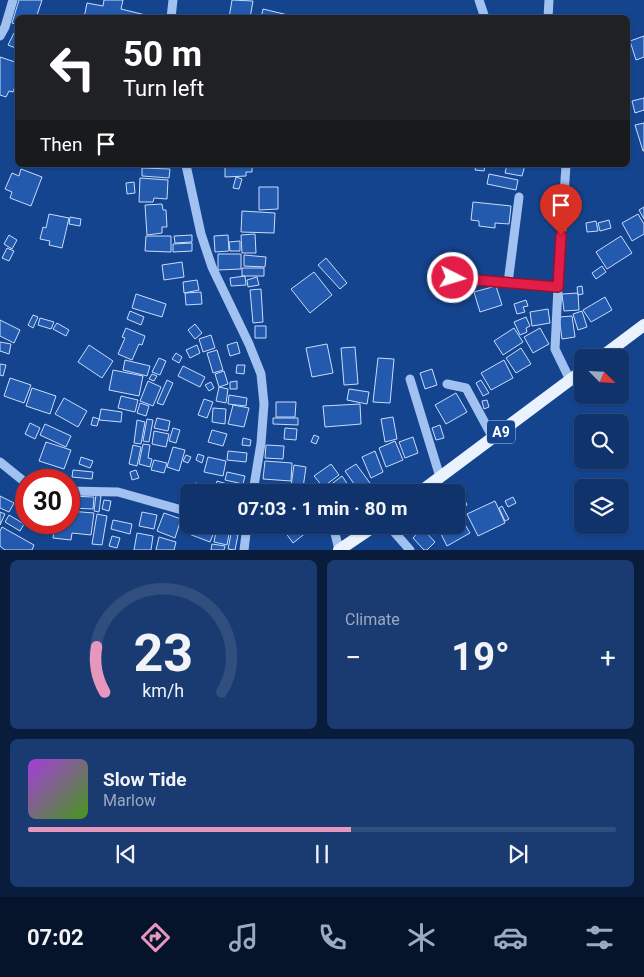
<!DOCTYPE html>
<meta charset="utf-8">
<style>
:root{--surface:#10336b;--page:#193b71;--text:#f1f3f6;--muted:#9caac1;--line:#304e7e;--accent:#e797bd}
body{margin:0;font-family:Roboto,sans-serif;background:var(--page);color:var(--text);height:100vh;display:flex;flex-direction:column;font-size:19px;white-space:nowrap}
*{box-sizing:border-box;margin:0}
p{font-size:16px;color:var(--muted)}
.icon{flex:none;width:28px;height:28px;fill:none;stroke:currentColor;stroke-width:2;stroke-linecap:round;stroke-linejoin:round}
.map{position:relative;height:550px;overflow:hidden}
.panel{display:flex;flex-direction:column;gap:10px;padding:10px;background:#091c3b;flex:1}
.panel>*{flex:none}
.hud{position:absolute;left:15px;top:15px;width:615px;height:152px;border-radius:8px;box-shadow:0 1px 4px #0004,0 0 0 1px var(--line);background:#202124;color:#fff;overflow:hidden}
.needle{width:32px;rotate:114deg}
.tools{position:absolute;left:574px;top:349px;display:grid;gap:10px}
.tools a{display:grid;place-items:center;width:55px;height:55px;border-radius:8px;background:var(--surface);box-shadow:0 1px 4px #0004,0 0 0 1px var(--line);font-size:25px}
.speed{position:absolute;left:15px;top:469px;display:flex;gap:10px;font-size:25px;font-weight:700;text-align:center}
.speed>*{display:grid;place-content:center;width:65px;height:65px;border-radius:50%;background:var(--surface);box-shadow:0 1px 4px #0004,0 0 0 1px var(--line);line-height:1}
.speed .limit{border:8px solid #d22;background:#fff;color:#111}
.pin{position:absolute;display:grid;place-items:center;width:42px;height:42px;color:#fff;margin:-51px -21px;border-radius:50% 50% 50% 0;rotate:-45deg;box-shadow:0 0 5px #0007}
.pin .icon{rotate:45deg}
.me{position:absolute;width:55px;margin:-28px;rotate:95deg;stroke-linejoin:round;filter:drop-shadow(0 0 4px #0008)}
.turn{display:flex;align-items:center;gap:18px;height:105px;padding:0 25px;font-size:22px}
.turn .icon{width:65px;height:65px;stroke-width:2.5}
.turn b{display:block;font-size:35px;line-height:42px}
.then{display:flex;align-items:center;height:48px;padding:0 25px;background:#0003;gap:10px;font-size:19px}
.big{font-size:38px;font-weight:700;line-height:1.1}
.panel .tile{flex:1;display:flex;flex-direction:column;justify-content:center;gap:8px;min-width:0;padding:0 18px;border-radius:8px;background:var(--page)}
.panel .dial{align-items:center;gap:0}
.dial svg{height:130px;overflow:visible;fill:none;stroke:var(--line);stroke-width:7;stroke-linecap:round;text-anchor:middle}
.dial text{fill:var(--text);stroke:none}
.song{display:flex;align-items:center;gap:15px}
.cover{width:60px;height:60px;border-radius:8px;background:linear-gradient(135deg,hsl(280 70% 55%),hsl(100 70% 35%))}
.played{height:5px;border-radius:2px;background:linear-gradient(90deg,var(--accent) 55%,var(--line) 55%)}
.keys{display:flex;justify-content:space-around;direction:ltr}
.heat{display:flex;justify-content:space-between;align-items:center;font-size:28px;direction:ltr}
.panel .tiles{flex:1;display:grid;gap:10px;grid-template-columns:1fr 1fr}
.tile:last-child{grid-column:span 2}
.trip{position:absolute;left:180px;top:484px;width:285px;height:50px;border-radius:8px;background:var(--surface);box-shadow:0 1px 4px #0004,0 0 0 1px var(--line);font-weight:700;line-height:50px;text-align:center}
.menu{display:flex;height:80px;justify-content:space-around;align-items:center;background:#06142b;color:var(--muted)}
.menu .icon{width:35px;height:35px}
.menu .on{color:var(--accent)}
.menu b{font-size:22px;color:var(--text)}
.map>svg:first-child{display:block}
.building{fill:#235aae;stroke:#c8dcfc}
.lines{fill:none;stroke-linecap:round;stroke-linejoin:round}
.minor{stroke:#a1c1f0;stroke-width:9}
.major{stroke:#eaf1ff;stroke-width:12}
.route-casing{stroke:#92132f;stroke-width:12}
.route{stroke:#e11d48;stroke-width:9}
.labels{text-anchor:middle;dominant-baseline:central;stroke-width:5;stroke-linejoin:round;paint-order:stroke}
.shield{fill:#15448f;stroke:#b9c7dd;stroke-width:1}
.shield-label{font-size:14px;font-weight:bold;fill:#fff}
</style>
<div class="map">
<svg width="644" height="550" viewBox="0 0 644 550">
<rect width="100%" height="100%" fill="#15448f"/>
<path class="building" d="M 19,0 L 42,0 L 36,18 L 18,18 L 18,25 L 12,23 Z
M 104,0 L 123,0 L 121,9 L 158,18 L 84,18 L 87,3 L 103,6 Z
M 232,0 L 253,1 L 250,18 L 229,18 Z
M 263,9 L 288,15 L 288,18 L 261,18 Z
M 14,33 L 18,35 L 18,49 L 8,45 Z
M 644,36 L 644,57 L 636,60 L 630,41 Z
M 0,57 L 18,63 L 18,79 L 13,92 L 9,91 L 6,97 L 0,95 Z
M 644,98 L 644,110 L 635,113 L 632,101 Z
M 644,123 L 644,151 L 643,151 L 635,125 Z
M 225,165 L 252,165 L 252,172 L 246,172 L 246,176 L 225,177 Z
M 476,165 L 485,166 L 484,171 L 475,170 Z
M 507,165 L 525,165 L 522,176 L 505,173 Z
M 142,168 L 170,169 L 169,178 L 142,176 Z
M 21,169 L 42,177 L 31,206 L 10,198 L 12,192 L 5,189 L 12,173 L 19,176 Z
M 489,174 L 518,180 L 516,190 L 487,184 Z
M 236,177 L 242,179 L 239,189 L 233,188 Z
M 140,178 L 168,180 L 167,199 L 154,198 L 153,202 L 139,202 Z
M 134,182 L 135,193 L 127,194 L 126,183 Z
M 259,187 L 278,187 L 278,209 L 259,210 Z
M 473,202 L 511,206 L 509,224 L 495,223 L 495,228 L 479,226 L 479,221 L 471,220 Z
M 162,204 L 163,210 L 166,210 L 167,227 L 162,227 L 162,233 L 147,235 L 145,205 Z
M 644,207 L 644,219 L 639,210 Z
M 242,211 L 275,213 L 274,233 L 241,232 Z
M 49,214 L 69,218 L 62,248 L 49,245 L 50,241 L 40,239 L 43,227 L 46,228 Z
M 638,214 L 644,224 L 644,234 L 632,241 L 622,223 Z
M 70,217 L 81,219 L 80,226 L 69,224 Z
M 609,220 L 611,228 L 600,231 L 598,223 Z
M 596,221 L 598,231 L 587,232 L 586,223 Z
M 255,234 L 256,253 L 242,253 L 241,235 Z
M 9,235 L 17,240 L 12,249 L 4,244 Z
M 192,235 L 192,242 L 175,243 L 174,236 Z
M 228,235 L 229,251 L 215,252 L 214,236 Z
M 146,236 L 171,236 L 171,252 L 145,251 Z
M 621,236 L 632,253 L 607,269 L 596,252 Z
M 240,241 L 240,251 L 230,251 L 229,242 Z
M 192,243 L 192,251 L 173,252 L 173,244 Z
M 7,248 L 14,251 L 9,261 L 2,258 Z
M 218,254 L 241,254 L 241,269 L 218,270 Z
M 244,255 L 266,257 L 265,267 L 244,266 Z
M 326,258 L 347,283 L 340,289 L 318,265 Z
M 182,262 L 184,277 L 164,280 L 162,265 Z
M 602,266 L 606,272 L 596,279 L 592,273 Z
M 242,268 L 264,268 L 264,276 L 242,276 Z
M 314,272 L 332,295 L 310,313 L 291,289 Z
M 245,276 L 246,285 L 231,286 L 230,278 Z
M 257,277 L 259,285 L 248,287 L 247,280 Z
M 197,280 L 199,290 L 184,293 L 183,282 Z
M 496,286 L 502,305 L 480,312 L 474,292 Z
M 582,286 L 583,294 L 578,295 L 577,287 Z
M 261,289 L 263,322 L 253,323 L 250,290 Z
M 201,292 L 202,304 L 186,305 L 185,293 Z
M 578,293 L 579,310 L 564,311 L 562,294 Z
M 136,294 L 166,304 L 162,317 L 132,308 Z
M 605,297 L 612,310 L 591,322 L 583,310 Z
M 526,300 L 528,306 L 523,307 L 525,312 L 517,314 L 514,304 Z
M 548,309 L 550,323 L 532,326 L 530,312 Z
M 130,311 L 144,317 L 141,325 L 127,319 Z
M 582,311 L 587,327 L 578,330 L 573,314 Z
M 33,315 L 38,317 L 33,328 L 28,325 Z
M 572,316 L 575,337 L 562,339 L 559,317 Z
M 526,317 L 530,326 L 526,328 L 527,332 L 520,335 L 514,322 Z
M 40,318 L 54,322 L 51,329 L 38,325 Z
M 0,320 L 20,330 L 14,343 L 0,336 Z
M 57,323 L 69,330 L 66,336 L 53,329 Z
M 195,324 L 202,333 L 195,339 L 188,330 Z
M 255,326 L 266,326 L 266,338 L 255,338 Z
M 126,328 L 145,336 L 142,345 L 139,344 L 132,360 L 118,354 L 125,338 L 122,337 Z
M 514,328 L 523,342 L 503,355 L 494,341 Z
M 540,328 L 549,344 L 533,353 L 524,337 Z
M 211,335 L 215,348 L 203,352 L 199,339 Z
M 0,342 L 11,344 L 9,354 L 0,351 Z
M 237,342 L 240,353 L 230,356 L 227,345 Z
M 327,344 L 333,373 L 312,377 L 306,348 Z
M 89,345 L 113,361 L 102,378 L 78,362 Z
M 197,345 L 200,353 L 190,358 L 186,350 Z
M 355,347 L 358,384 L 344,385 L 341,348 Z
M 521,348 L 531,364 L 516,373 L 506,358 Z
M 217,350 L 223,370 L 213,373 L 207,353 Z
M 176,353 L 182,357 L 179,363 L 172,359 Z
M 159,358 L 166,361 L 160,375 L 152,372 Z
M 378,358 L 394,359 L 390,403 L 373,402 Z
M 125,360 L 150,366 L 147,376 L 123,370 Z
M 504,360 L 513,378 L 491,390 L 481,373 Z
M 0,364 L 6,365 L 3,376 L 0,375 Z
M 237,365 L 245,365 L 244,374 L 236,373 Z
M 183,366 L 205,377 L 200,387 L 178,376 Z
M 432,369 L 437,385 L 425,389 L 420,373 Z
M 113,370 L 143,376 L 139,396 L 109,390 Z
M 224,371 L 228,384 L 219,387 L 215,374 Z
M 152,374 L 157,376 L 154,381 L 149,379 Z
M 10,378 L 31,385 L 24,403 L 4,396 Z
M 167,380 L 173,383 L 163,405 L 157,403 Z
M 481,380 L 489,393 L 483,396 L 476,383 Z
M 148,381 L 161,387 L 153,406 L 140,401 Z
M 237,381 L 237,389 L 230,389 L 230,382 Z
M 211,382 L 214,388 L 209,391 L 205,385 Z
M 219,387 L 228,389 L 226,403 L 216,401 Z
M 32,388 L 56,396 L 50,414 L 26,406 Z
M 349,389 L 369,392 L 367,404 L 347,400 Z
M 456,393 L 467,412 L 446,424 L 435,405 Z
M 229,395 L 247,398 L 246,406 L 228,404 Z
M 121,396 L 138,400 L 135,412 L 118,408 Z
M 64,398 L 87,411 L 78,427 L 55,414 Z
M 204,399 L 213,402 L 207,418 L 198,415 Z
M 487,400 L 489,407 L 484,409 L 482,401 Z
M 276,402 L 296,402 L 295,417 L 276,417 Z
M 140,403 L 149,406 L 146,416 L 137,413 Z
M 360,404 L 361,424 L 325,427 L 323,406 Z
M 233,405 L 249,408 L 244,427 L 228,424 Z
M 213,408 L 226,409 L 225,424 L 212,422 Z
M 101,409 L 122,412 L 121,422 L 99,420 Z
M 93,417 L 99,419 L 97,426 L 91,425 Z
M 393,417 L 397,439 L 385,442 L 381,419 Z
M 157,418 L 170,421 L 168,431 L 154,428 Z
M 273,418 L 298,418 L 298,425 L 273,424 Z
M 147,419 L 153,420 L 149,442 L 143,441 Z
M 137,420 L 145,422 L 141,444 L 134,443 Z
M 30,423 L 40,428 L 35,439 L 25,434 Z
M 45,424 L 71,436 L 66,447 L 40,435 Z
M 440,425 L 444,438 L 436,440 L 432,428 Z
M 173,428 L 180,430 L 176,443 L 169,441 Z
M 285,428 L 297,429 L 296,440 L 284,439 Z
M 212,430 L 227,434 L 223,446 L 208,442 Z
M 154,431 L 169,434 L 166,447 L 152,444 Z
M 314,435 L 319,437 L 316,444 L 311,442 Z
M 413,437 L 418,453 L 405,458 L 399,442 Z
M 243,438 L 251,440 L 250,446 L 242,445 Z
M 395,441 L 403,460 L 386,467 L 379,448 Z
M 46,442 L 71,450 L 64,469 L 39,461 Z
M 143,444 L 150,445 L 148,458 L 152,459 L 150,467 L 139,464 Z
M 133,445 L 141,447 L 137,466 L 129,464 Z
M 266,445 L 284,446 L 283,459 L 265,458 Z
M 173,447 L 185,450 L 179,471 L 167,467 Z
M 228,451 L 247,453 L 246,462 L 227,460 Z
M 375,451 L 383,472 L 371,478 L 362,457 Z
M 198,454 L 204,456 L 202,463 L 196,460 Z
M 186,455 L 191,457 L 188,463 L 183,461 Z
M 81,457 L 93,461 L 90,468 L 79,464 Z
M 208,457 L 226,461 L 223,476 L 204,472 Z
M 154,460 L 167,463 L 164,473 L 151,470 Z
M 265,461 L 292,463 L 291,481 L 263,479 Z
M 331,464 L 339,475 L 323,487 L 314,476 Z
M 356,464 L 370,483 L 359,491 L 345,471 Z
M 294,465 L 306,467 L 303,488 L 291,486 Z
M 73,470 L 93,472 L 92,479 L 72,477 Z
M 136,470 L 139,478 L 132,480 L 130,472 Z
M 227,472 L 245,476 L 243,484 L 225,480 Z
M 342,476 L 353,492 L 328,492 L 325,489 Z
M 217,481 L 234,486 L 232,492 L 215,487 Z
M 195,483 L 207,486 L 205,492 L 193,491 Z
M 236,485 L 243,486 L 242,492 L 235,492 Z
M 209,487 L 225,492 L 207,492 Z
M 459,487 L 467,505 L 457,509 L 456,492 L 449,492 Z
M 96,495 L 101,496 L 99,512 L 94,511 Z
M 0,496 L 14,503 L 9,512 L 0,508 Z
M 69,496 L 94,497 L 93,509 L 69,508 Z
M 513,497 L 516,503 L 508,507 L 505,501 Z
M 104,500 L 111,501 L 109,511 L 102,509 Z
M 495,501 L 505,523 L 478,536 L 467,514 Z
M 502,506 L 509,519 L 505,521 L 499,508 Z
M 69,511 L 94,513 L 91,535 L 72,533 L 71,540 L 53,538 L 55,522 L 69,522 Z
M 0,512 L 5,514 L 0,525 Z
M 142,512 L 157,515 L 154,529 L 139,526 Z
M 164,513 L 181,519 L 175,538 L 157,531 Z
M 97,514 L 107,516 L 102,545 L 92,544 Z
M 9,515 L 24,524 L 20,531 L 5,522 Z
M 113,520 L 132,524 L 130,534 L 111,529 Z
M 463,521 L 470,533 L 447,546 L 441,534 Z
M 192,525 L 211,525 L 216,527 L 210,542 L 189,534 Z
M 280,525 L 316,525 L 293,543 Z
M 427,525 L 445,525 L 446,527 L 433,535 Z
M 2,527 L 34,545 L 32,550 L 5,550 L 0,546 L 0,531 Z
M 422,528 L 435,542 L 427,550 L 424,550 L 413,538 Z
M 216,531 L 229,534 L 227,545 L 214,542 Z
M 137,533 L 153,536 L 151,550 L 134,550 Z
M 231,534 L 238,535 L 235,550 L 228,549 Z
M 112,536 L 120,538 L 117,548 L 109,546 Z
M 159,537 L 176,542 L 174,550 L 156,550 Z
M 212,544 L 225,546 L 224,550 L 211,550 Z"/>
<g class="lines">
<path class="minor" d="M 479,0 L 485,18
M 171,18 L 173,0
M 548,18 L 549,0
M 0,36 L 5,27 L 13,0
M 186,165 L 201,234 L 212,267 L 249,344 L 261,374 L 264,404 L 261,443 L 253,492
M 566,165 L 558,287 L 555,349 L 570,380
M 453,278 L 558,287
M 508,283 L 519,197
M 410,379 L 440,477
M 447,384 L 466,388 L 493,438
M 0,462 L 26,483
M 69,491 L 118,492 L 189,512
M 298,492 L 301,490 L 306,492
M 333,525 L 339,550
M 388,525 L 410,550
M 244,550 L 247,525"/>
<path class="major" d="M 600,358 L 644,325
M 420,492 L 582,371
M 339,550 L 376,525"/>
</g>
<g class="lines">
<g class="route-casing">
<path id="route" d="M 453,278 L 558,287 L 561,235"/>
</g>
<use href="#route" class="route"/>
</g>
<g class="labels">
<rect class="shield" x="487" y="420.5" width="28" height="23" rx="4"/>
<g class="shield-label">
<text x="501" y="432">A9</text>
</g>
</g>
</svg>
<div class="tools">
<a><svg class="needle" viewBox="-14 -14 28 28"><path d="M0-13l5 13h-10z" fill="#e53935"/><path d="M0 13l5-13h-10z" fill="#9caac1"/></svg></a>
<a><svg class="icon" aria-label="search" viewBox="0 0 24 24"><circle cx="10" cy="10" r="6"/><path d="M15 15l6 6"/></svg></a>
<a><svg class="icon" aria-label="layers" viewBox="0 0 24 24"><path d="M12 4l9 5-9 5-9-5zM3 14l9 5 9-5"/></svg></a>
</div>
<div class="speed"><div class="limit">30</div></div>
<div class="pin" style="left:561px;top:235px;background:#d93025"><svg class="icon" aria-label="arrive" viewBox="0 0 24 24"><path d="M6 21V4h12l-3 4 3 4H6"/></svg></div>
<svg class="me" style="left:453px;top:278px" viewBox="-20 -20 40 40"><circle r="17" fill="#e11d48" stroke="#fff" stroke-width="3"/><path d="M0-11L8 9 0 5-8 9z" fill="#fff"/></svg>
<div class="trip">07:03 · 1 min · 80 m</div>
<div class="hud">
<div class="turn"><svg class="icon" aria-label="left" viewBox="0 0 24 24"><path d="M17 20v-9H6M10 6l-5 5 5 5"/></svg><div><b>50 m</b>Turn left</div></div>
<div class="then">Then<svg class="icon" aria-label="arrive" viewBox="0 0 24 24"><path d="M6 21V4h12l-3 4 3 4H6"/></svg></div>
</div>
</div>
<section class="panel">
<div class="tiles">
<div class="tile dial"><svg viewBox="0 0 100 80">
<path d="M14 69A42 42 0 1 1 86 69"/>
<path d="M14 69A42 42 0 0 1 9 41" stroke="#e797bd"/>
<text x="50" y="56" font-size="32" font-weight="700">23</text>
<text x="50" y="72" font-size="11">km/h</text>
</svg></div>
<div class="tile"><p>Climate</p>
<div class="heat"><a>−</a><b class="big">19°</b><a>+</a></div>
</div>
<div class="tile">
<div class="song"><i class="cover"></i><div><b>Slow Tide</b><p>Marlow</p></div></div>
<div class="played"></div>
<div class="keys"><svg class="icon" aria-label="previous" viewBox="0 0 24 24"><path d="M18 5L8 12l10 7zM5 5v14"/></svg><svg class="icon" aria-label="pause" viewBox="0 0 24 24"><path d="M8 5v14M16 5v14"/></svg><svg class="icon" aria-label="next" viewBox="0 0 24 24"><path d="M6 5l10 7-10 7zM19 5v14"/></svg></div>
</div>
</div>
</section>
<nav class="menu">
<b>07:02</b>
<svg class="icon on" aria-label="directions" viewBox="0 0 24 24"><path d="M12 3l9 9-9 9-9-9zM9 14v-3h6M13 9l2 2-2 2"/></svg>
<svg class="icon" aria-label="music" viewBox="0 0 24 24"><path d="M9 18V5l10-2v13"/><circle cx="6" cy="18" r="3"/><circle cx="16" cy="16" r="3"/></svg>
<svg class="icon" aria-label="phone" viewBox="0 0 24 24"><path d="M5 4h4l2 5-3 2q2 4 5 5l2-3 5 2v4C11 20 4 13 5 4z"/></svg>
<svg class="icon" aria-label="climate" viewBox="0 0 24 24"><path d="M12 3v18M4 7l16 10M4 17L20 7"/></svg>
<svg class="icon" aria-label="car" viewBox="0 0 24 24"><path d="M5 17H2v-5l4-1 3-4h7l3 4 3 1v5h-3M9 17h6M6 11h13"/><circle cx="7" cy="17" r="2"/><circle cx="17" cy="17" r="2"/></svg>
<svg class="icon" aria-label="filters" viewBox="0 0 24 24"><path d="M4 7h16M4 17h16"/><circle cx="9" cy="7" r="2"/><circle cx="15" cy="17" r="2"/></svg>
</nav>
